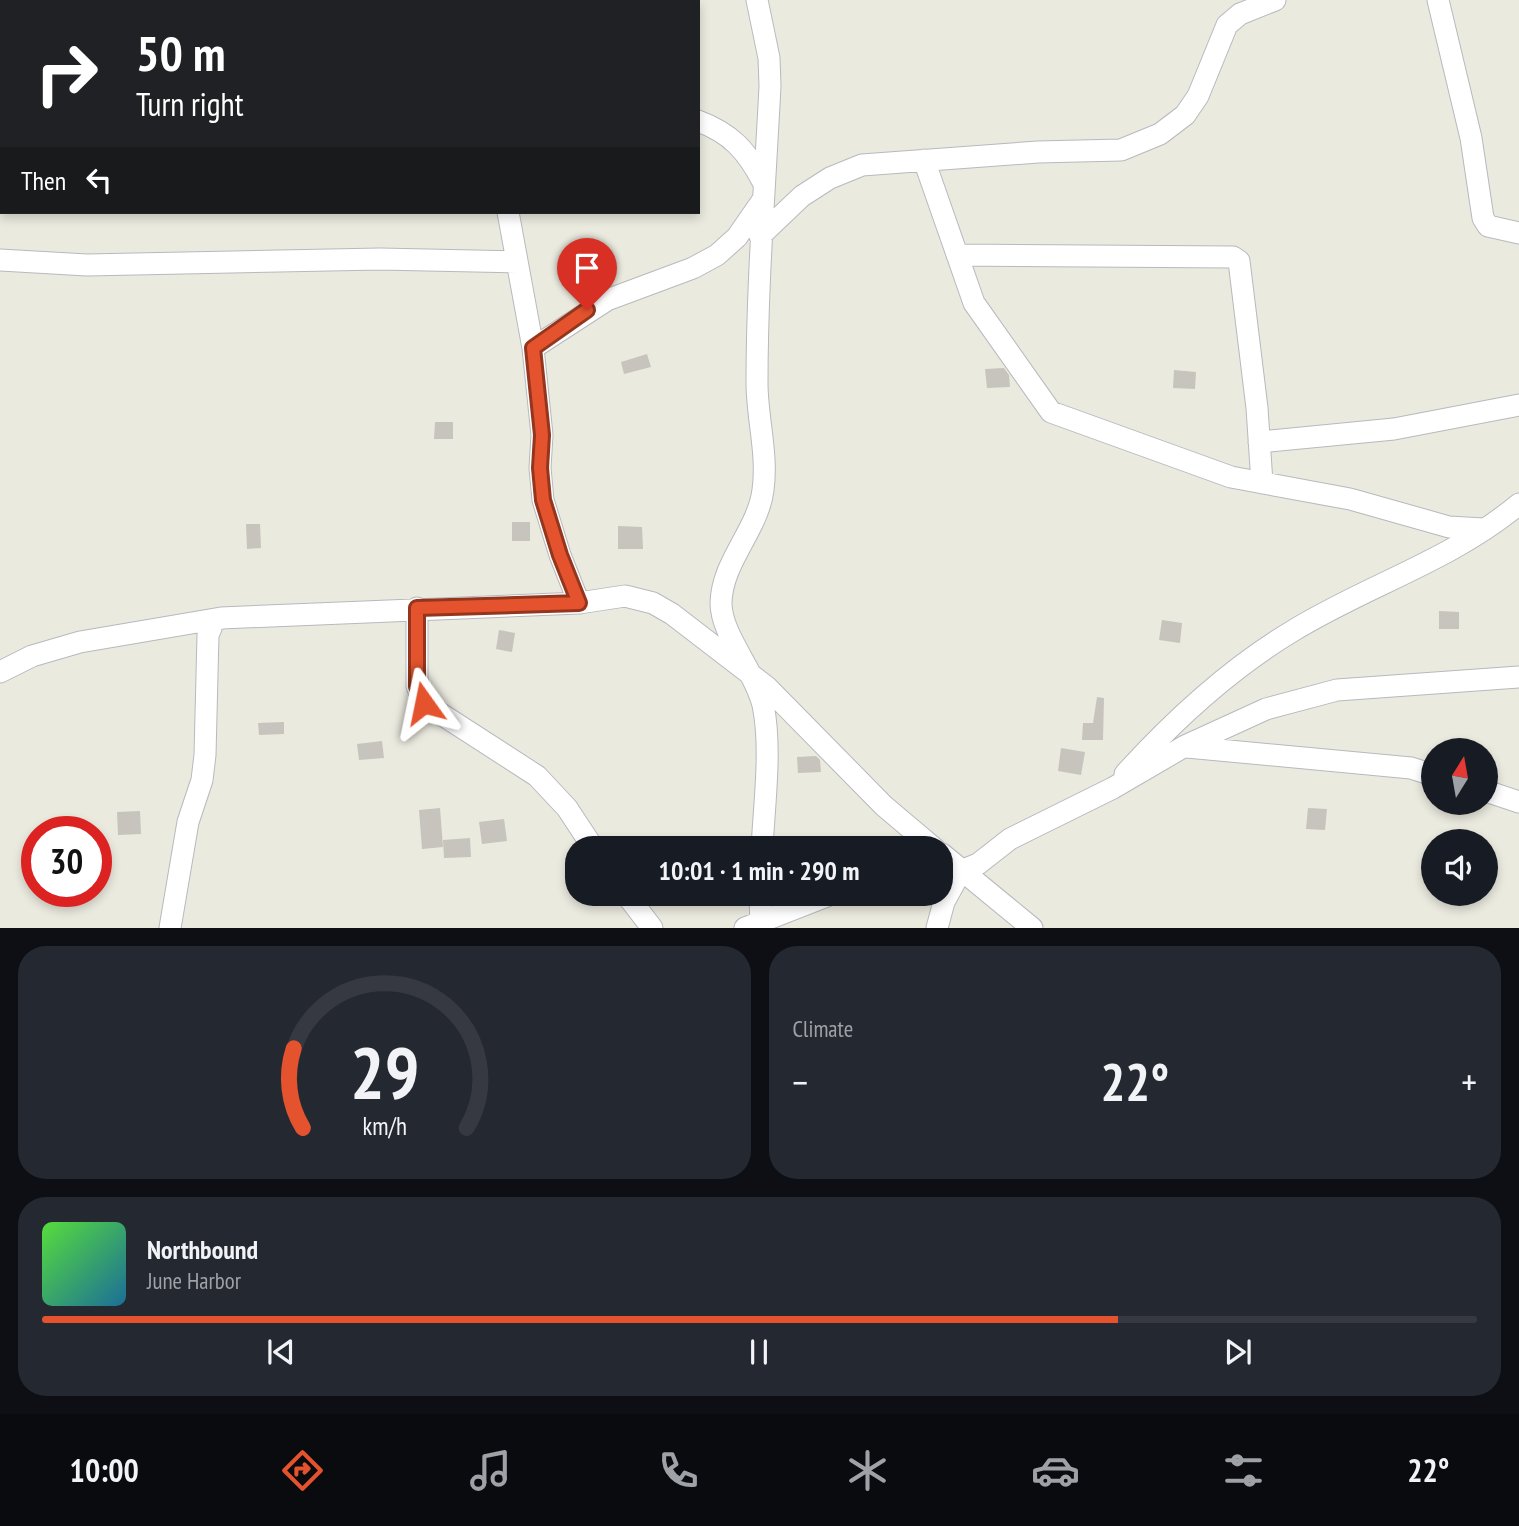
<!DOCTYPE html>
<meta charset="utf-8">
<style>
:root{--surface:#171b24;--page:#242831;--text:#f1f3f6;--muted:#9ea1a6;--line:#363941;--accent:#e4532d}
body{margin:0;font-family:"PT Sans Narrow",sans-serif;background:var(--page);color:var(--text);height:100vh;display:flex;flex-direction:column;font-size:26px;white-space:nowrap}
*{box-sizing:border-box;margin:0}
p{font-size:23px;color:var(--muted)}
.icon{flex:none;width:38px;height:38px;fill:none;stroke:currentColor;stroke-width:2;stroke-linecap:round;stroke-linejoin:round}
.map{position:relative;height:928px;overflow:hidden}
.panel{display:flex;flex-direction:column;gap:18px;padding:18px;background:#0d0f14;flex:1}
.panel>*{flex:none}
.guide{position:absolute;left:0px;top:0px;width:700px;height:214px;box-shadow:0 4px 10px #0003;background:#202124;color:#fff;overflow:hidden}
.needle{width:46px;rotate:11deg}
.controls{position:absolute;left:1421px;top:738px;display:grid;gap:14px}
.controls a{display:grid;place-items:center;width:77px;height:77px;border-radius:50%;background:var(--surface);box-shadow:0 4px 10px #0003;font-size:35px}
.speed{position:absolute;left:21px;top:816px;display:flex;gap:14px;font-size:35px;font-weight:700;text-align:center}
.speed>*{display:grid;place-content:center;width:91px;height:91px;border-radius:50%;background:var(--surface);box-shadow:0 4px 10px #0003;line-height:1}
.speed .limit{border:10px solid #d22;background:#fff;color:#111}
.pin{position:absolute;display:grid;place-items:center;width:60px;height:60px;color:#fff;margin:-72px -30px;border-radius:50% 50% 50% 0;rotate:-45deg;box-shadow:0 0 7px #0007}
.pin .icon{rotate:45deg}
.me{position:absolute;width:77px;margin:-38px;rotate:348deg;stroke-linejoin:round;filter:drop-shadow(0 0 5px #0008)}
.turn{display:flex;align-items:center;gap:24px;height:147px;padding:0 21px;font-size:32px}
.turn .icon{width:91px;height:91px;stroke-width:2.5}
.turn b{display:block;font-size:49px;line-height:60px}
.then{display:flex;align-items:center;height:66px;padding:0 21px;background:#0003;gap:14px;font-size:26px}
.big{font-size:52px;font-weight:800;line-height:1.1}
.panel .widget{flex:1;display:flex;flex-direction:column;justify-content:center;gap:10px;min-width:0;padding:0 24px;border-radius:28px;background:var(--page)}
.panel .dial{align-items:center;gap:0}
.dial svg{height:182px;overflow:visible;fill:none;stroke:var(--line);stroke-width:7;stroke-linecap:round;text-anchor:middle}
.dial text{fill:var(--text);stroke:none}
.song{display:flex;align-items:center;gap:21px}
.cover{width:84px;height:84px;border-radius:10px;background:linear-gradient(135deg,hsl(110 70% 55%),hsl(200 70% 35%))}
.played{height:7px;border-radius:4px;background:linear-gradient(90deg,var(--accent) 75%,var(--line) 75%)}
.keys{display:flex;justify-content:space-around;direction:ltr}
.heat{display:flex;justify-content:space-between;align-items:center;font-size:38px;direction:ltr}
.panel .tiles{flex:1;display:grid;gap:18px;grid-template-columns:1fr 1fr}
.widget:last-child{grid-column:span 2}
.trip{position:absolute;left:565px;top:836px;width:388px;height:70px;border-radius:28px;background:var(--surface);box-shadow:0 4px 10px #0003;font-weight:800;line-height:70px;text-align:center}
.tabs{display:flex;height:112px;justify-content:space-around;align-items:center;background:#090b0e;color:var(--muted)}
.tabs .icon{width:49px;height:49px}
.tabs .selected{color:var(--accent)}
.tabs b{font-size:32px;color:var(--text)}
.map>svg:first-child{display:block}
.building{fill:#c6c4bd}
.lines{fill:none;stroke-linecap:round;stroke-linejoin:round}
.minor-casing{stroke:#b7b9be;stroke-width:23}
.minor{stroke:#fff;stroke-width:21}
.route-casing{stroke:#94361d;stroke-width:18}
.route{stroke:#e4532d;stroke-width:12}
</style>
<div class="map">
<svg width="1519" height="928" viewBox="0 0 1519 928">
<rect width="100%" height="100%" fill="#ebeadf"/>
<path class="building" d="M 647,354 L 651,367 L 624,374 L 621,362 Z
M 1004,368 L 1009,375 L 1010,387 L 987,388 L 985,369 Z
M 1174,370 L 1196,372 L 1195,389 L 1173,388 Z
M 435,422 L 453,422 L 453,439 L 434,439 Z
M 512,522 L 530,522 L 530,541 L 512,541 Z
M 246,524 L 260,524 L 261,548 L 247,549 Z
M 618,526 L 642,527 L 643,549 L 618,549 Z
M 1439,611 L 1459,612 L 1459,629 L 1439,629 Z
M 1162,620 L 1182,623 L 1180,643 L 1159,640 Z
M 499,630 L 515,633 L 512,652 L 496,649 Z
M 1097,697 L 1104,698 L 1103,740 L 1082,740 L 1083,723 L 1093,723 Z
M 284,722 L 284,734 L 259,735 L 258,723 Z
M 382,741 L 384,758 L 359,760 L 357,744 Z
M 1061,748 L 1085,752 L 1081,775 L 1058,771 Z
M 816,756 L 820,760 L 821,772 L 798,773 L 797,757 Z
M 440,808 L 443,847 L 422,849 L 419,810 Z
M 1308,808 L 1327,809 L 1325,830 L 1306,829 Z
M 140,811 L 141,834 L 118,835 L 117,812 Z
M 504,819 L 507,841 L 482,844 L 479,822 Z
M 470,838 L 471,857 L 444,858 L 443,840 Z"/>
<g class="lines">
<g class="minor-casing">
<path id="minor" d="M 277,0 L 277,2
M 757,0 L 769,58 L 770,86 C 765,185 757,284 757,383 C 757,418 768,454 763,490 C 758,530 722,561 721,603 C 721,635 755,671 763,705 C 772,748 764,805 762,849
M 1438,0 L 1471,138 L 1483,218 L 1488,226 L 1519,233
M 15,2 L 22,0
M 698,121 C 731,133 747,151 763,182
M 924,160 L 974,303 L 1051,412 L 1231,477 L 1350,499 L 1449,527 L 1483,529
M 508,212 L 533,348 L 542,435 L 540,468 L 543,500 L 560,555 L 579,603
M 760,236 L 802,196 L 830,178 L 862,165 L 1038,152 L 1121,150 L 1160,134 L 1185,115 L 1198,96 L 1227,25 L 1240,14 L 1275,0
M 957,255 L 1233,257 L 1239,261 L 1257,408 L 1262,483
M 0,260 L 87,265 L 380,259 L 516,262
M 533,348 L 607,300 L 693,268 L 717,255 L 737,237 L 762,201
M 1259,442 L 1394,429 L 1519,405
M 417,608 L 417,686 L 424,703 L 537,776 L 567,808 L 594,849
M 0,672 L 32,656 L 80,642 L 221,618 L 579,603 L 625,596 L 653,603 L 672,614 L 767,687 L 884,806 L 935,849
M 1187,747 L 1411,768 L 1433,775
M 1125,774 C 1175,719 1228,670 1291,632 C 1365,586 1451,561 1519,504
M 1486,791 L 1519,802
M 942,854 L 1032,928
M 626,894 L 652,928
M 760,894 L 761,928
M 170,928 L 188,822 L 202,780 L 205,755 L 208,635 L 214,621 L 221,618
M 745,928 L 832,894
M 937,928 L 944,902 L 961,871 L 978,864 L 1010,839 L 1113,788 L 1185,746 L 1266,709 L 1337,690 L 1519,677"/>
</g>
<use href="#minor" class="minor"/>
</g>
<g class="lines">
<g class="route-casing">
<path id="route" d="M 424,703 L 417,686 L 417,608 L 579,603 L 560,555 L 543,500 L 540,468 L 542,435 L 533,348 L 587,310"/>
</g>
<use href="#route" class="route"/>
</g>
</svg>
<div class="controls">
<a><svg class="needle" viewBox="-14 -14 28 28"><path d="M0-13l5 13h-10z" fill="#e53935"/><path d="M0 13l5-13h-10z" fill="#9ea1a6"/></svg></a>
<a><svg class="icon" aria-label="sound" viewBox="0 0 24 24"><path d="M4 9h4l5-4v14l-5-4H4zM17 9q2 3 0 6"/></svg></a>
</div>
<div class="speed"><div class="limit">30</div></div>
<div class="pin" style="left:587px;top:310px;background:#d93025"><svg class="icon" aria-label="arrive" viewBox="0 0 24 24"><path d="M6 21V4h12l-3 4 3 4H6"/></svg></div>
<svg class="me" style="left:424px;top:703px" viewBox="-20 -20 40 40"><path d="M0-17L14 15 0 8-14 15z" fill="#e4532d" stroke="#fff" stroke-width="4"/></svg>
<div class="trip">10:01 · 1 min · 290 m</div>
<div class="guide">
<div class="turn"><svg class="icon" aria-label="right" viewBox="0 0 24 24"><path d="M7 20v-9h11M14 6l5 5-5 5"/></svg><div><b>50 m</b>Turn right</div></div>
<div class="then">Then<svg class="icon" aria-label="left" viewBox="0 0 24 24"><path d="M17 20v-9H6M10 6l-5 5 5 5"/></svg></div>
</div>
</div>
<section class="panel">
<div class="tiles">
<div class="widget dial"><svg viewBox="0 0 100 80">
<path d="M14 69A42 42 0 1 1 86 69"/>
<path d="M14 69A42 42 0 0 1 10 34" stroke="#e4532d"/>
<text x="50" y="56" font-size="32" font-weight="700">29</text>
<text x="50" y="72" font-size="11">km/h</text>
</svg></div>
<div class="widget"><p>Climate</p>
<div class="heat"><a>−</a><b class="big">22°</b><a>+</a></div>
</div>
<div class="widget">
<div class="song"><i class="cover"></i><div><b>Northbound</b><p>June Harbor</p></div></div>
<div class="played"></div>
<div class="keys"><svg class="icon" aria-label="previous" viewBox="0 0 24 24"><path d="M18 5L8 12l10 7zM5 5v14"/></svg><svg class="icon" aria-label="pause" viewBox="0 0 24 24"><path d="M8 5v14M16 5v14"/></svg><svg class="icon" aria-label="next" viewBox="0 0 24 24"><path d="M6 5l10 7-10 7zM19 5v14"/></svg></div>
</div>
</div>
</section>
<nav class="tabs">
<b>10:00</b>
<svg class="icon selected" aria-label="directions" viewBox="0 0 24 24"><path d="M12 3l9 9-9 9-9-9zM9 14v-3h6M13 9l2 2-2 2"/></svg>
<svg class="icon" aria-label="music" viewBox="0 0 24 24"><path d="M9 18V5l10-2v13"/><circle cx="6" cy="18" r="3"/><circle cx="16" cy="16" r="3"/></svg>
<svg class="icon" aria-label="phone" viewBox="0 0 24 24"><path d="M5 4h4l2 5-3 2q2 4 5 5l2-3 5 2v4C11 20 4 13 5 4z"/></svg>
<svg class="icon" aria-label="climate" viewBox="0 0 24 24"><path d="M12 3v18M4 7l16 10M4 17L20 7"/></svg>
<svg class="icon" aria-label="car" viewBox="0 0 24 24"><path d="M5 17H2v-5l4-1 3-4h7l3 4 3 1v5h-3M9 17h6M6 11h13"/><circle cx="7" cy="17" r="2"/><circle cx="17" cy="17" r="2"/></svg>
<svg class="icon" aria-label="filters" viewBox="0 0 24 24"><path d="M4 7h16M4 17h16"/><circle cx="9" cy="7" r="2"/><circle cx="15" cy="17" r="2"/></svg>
<b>22°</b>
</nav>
